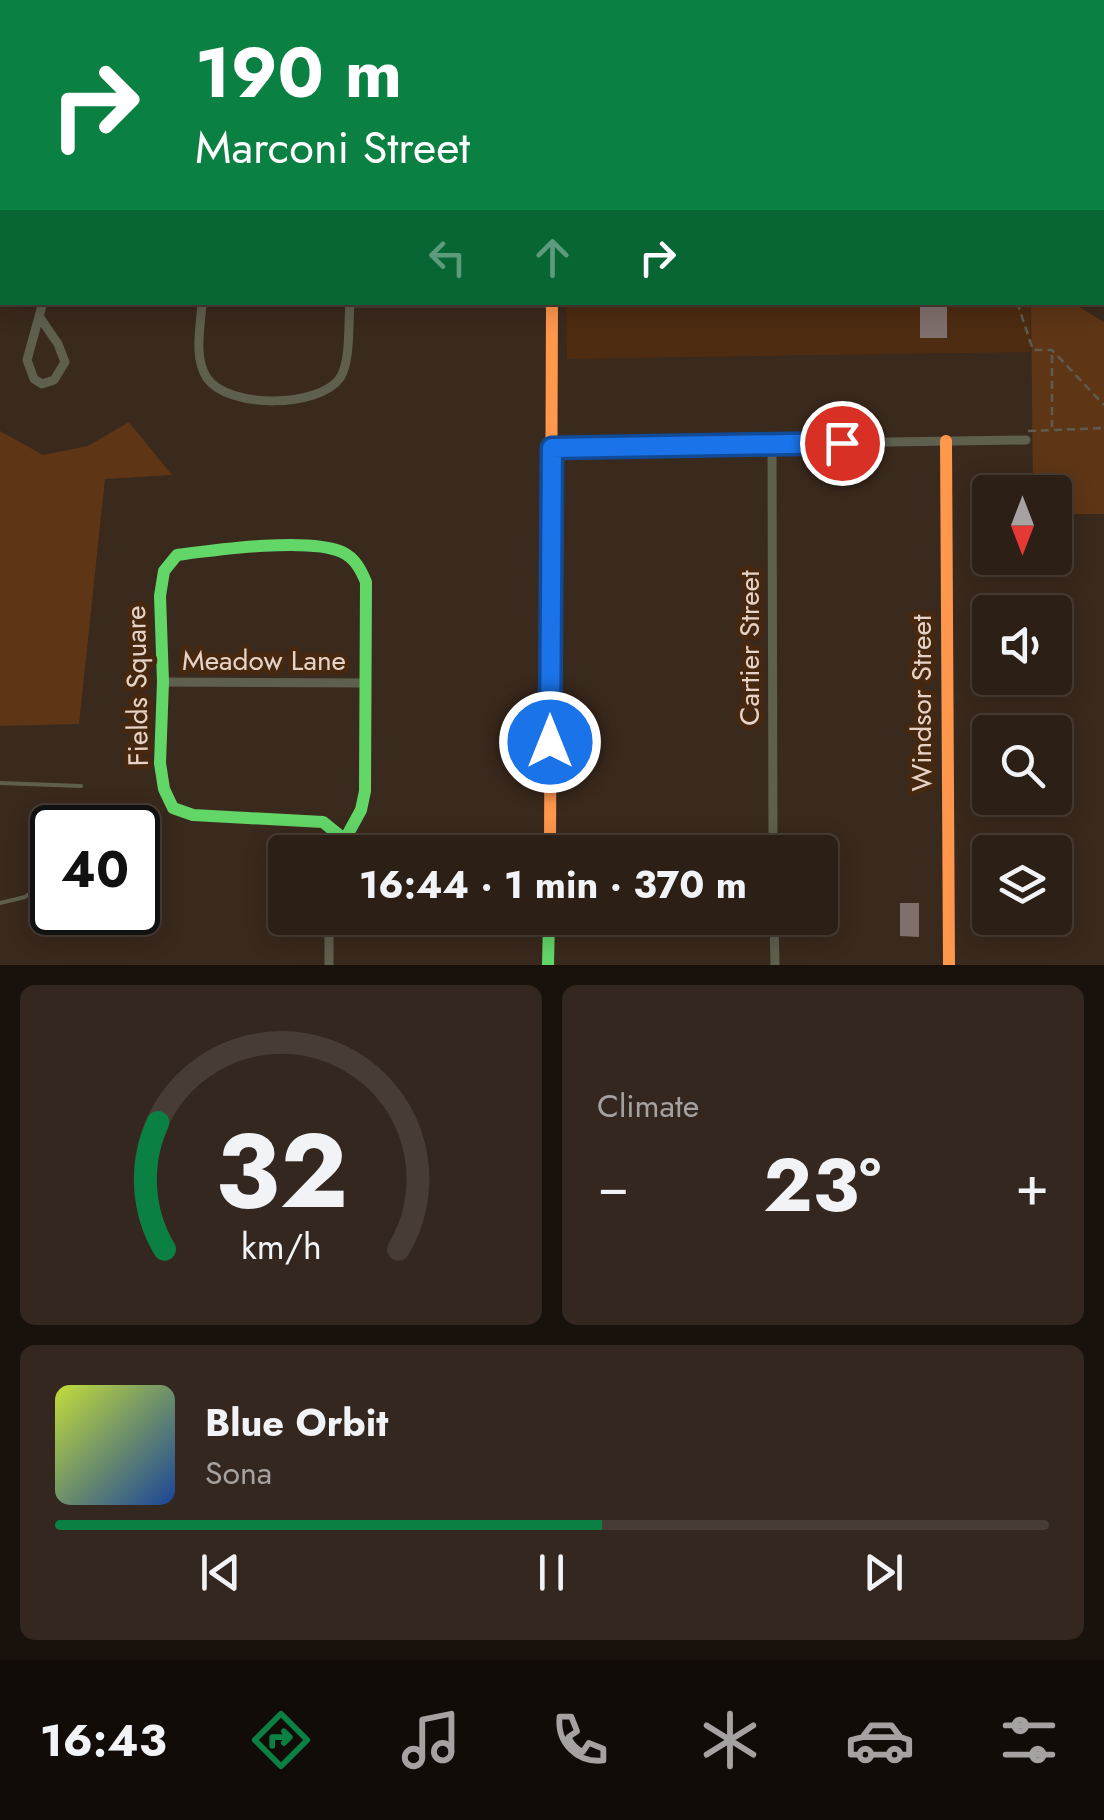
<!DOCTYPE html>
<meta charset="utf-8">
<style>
:root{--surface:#2c1f16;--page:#34271f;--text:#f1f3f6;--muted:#a6a2a1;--line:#483d35;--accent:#0b8043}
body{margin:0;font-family:Jost,sans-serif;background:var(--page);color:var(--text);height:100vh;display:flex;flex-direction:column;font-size:38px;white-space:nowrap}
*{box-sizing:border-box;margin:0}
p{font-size:32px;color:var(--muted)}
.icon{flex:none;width:55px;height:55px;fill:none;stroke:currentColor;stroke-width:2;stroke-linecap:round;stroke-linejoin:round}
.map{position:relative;height:965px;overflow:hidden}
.panel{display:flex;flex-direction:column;gap:20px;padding:20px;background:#18110c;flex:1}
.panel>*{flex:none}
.hud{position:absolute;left:0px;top:0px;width:1105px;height:305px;box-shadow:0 5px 25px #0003,0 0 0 2px var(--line);background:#0b8043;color:#fff;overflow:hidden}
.needle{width:65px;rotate:180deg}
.tools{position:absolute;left:972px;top:475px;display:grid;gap:20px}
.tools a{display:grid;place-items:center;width:100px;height:100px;border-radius:10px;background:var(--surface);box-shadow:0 5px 25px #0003,0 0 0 2px var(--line);font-size:50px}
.speed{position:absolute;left:30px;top:805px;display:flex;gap:20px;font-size:50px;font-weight:700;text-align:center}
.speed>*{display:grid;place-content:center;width:130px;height:130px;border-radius:50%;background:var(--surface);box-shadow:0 5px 25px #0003,0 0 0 2px var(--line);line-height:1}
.speed .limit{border:5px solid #111;border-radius:15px;background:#fff;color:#111}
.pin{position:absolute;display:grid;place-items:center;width:85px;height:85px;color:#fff;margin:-42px;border:5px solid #fff;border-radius:50%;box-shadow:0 2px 10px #0007}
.me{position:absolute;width:110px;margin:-55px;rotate:0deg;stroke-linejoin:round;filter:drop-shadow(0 0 8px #0008)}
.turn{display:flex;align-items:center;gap:35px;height:210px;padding:0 30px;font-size:45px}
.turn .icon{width:130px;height:130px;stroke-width:2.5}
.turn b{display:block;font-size:70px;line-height:85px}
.lanes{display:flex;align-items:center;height:95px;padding:0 30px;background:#0003;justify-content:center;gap:50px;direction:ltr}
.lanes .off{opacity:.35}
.big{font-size:75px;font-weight:700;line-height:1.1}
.panel .widget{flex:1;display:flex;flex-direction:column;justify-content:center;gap:15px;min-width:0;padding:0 35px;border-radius:15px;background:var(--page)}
.panel .dial{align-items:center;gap:0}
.dial svg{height:260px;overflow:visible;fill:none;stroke:var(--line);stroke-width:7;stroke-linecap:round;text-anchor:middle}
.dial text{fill:var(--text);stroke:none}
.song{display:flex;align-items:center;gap:30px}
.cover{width:120px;height:120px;border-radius:15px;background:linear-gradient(135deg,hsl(70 70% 55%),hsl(220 70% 35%))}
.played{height:10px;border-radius:5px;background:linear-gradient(90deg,var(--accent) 55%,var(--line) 55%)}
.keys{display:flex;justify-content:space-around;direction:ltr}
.heat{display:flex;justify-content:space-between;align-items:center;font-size:55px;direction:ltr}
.panel .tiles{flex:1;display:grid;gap:20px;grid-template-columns:1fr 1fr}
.widget:last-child{grid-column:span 2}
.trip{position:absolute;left:268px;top:835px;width:570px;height:100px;border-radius:10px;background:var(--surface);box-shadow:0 5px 25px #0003,0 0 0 2px var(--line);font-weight:700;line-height:100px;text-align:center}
.tabs{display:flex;height:160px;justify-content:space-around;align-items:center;background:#120c09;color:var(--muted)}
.tabs .icon{width:70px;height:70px}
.tabs .on{color:var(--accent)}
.tabs b{font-size:45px;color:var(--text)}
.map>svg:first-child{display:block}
.built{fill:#4d2c11}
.green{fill:#5e3616}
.building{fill:#80706d}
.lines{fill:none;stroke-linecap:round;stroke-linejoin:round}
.path{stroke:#5f5b4f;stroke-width:2.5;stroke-dasharray:8 5;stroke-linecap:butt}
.lane{stroke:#5f5f4f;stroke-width:4}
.street{stroke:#5f5f4f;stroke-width:9}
.fast{stroke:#63d668;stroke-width:12}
.slow{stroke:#ff974d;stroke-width:12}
.jam{stroke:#b3261e;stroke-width:12}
.route-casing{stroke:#114b97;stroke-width:25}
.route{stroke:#1a73e8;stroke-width:18}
.labels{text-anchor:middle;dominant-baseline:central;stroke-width:10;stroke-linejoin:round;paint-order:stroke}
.street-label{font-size:28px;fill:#e7d3c6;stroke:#462811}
</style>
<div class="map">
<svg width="1104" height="965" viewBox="0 0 1104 965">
<rect width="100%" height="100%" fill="#3a291d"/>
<path class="built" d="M 566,303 L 1031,303 L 1030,352 L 567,359 Z"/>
<path class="green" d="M 1031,303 L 1073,303 L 1104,322 L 1104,514 L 1055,514 L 1055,492 L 1033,492 Z
M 129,422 L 172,475 L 105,479 L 79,724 L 0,726 L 0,431 L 43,455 L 88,446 Z"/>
<path class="building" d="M 920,302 L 947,302 L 947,338 L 920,338 Z
M 900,903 L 919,903 L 919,937 L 900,936 Z"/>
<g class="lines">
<path class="path" d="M 1017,302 L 1033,350 L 1052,350 L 1104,405
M 1052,355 L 1052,427
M 1028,431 L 1104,428"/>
<path class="lane" d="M 0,783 L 81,786
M 0,903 L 25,897 L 37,888"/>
<path class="street" d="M 869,0 L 869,2
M 347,2 L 347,0
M 707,2 L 708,0
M 1033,2 L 1033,0
M 1102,31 L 1104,31
M 202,302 C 201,326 193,357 207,378 C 228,409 319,408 340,378 C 351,361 348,323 350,303 L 552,303
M 41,319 L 58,344 L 65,362 L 54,380 L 42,384 L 34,379 L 27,360 L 43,302
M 772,444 L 773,852
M 552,447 L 1026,440
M 163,682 L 365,683
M 329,918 L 329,965
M 774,918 L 775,965"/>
<path class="fast" d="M 338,852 L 361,810 L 365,791 L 366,582 C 361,570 355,558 342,552 C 308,537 215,550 177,555 L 164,571 L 160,596 L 163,682 L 160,763 L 164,789 L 173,808 L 193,815 L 323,822 L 344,839
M 548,965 L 549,918"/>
<path class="slow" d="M 946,441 L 949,965
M 550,852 L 552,302"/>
<path class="jam" d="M 552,0 L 552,2"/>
</g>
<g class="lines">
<g class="route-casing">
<path id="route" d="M 550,742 L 552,448 L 842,443"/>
</g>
<use href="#route" class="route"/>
</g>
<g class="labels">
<g class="street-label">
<text transform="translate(749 648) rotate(-90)">Cartier Street</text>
<text x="264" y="660">Meadow Lane</text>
<text transform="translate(137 686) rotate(-91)">Fields Square</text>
<text transform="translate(921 703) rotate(-90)">Windsor Street</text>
</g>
</g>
</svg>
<div class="tools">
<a><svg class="needle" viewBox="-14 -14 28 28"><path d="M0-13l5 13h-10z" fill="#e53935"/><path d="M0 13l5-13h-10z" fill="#a6a2a1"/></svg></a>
<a><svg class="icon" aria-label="sound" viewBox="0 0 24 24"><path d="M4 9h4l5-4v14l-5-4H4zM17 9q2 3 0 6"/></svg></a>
<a><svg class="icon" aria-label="search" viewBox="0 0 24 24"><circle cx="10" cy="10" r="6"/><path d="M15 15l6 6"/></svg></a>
<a><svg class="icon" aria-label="layers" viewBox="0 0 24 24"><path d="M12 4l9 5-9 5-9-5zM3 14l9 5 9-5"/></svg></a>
</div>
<div class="speed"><div class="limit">40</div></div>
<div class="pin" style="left:842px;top:443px;background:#d93025"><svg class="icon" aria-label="arrive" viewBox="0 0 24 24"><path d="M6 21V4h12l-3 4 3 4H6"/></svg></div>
<svg class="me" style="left:550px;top:742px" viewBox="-20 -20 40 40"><circle r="17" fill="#1a73e8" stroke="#fff" stroke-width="3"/><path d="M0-11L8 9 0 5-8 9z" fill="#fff"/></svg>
<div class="trip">16:44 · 1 min · 370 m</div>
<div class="hud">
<div class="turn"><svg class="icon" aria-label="right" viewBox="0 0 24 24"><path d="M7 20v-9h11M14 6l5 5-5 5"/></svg><div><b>190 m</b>Marconi Street</div></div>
<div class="lanes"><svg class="icon off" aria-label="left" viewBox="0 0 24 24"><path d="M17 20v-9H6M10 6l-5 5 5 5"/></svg><svg class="icon off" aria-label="ahead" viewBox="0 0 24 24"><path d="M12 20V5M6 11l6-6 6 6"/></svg><svg class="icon" aria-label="right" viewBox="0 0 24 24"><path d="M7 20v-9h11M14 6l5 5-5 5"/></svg></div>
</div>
</div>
<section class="panel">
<div class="tiles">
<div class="widget dial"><svg viewBox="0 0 100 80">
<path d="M14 69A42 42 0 1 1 86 69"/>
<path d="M14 69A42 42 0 0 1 12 30" stroke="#0b8043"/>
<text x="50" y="56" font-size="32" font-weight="700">32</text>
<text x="50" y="72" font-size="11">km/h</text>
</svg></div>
<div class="widget"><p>Climate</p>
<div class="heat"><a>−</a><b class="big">23°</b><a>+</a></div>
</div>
<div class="widget">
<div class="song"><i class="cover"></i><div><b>Blue Orbit</b><p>Sona</p></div></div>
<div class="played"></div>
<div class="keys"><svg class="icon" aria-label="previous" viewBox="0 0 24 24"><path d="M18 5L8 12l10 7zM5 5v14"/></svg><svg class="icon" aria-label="pause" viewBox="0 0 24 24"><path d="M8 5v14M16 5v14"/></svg><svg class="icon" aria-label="next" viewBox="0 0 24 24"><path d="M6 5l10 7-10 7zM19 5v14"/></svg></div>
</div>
</div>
</section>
<nav class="tabs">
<b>16:43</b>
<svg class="icon on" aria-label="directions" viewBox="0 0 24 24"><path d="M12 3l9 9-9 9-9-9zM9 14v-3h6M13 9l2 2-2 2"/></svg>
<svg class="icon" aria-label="music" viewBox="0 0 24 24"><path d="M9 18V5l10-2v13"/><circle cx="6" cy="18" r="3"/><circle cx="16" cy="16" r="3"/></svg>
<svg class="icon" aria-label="phone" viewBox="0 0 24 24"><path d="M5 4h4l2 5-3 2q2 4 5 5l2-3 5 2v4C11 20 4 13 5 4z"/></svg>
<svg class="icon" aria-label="climate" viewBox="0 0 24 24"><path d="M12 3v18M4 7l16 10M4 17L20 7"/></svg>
<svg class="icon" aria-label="car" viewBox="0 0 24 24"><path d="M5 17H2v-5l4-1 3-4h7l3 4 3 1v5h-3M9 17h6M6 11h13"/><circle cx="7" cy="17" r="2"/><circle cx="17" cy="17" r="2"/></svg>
<svg class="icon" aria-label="filters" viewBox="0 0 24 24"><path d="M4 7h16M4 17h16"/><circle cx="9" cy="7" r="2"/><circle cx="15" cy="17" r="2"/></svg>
</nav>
